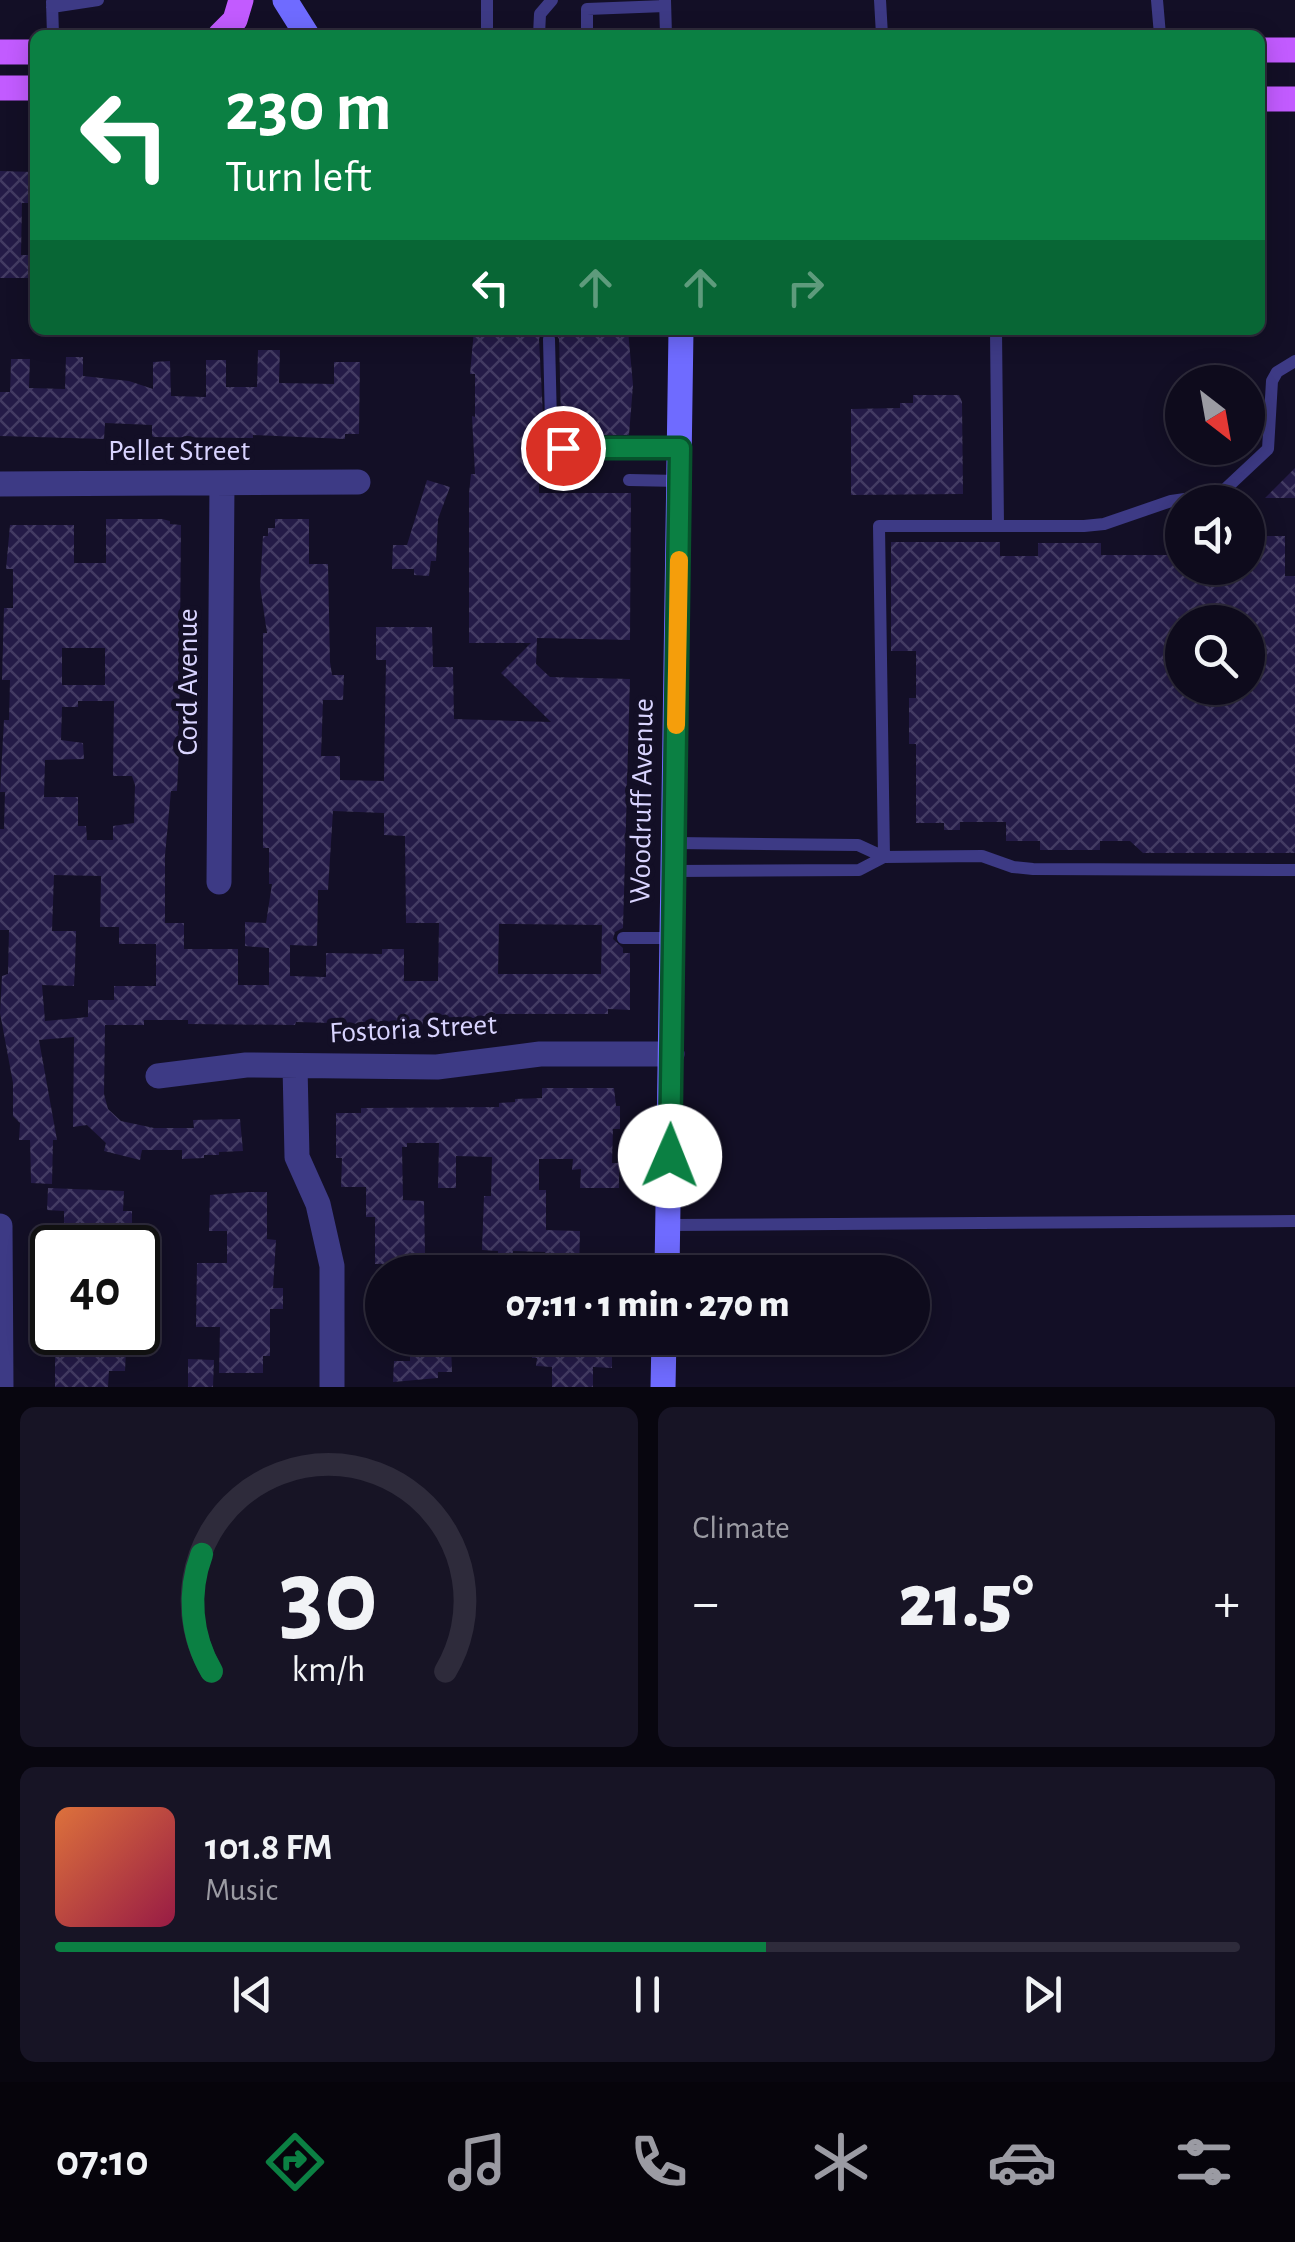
<!DOCTYPE html>
<meta charset="utf-8">
<style>
:root{--surface:#0e0b1c;--page:#171425;--text:#f1f3f6;--muted:#9b9ba3;--line:#2e2b3b;--accent:#0b8043}
body{margin:0;font-family:"Alegreya Sans",sans-serif;background:var(--page);color:var(--text);height:100vh;display:flex;flex-direction:column;font-size:38px;white-space:nowrap}
*{box-sizing:border-box;margin:0}
p{font-size:32px;color:var(--muted)}
.icon{flex:none;width:55px;height:55px;fill:none;stroke:currentColor;stroke-width:2;stroke-linecap:round;stroke-linejoin:round}
.map{position:relative;height:1387px;overflow:hidden}
.drawer{display:flex;flex-direction:column;gap:20px;padding:20px;background:#08060f;flex:1}
.drawer>*{flex:none}
.hud{position:absolute;left:30px;top:30px;width:1235px;height:305px;border-radius:15px;box-shadow:0 5px 25px #0003,0 0 0 2px var(--line);background:#0b8043;color:#fff;overflow:hidden}
.needle{width:65px;rotate:149deg}
.buttons{position:absolute;left:1165px;top:365px;display:grid;gap:20px}
.buttons a{display:grid;place-items:center;width:100px;height:100px;border-radius:50%;background:var(--surface);box-shadow:0 5px 25px #0003,0 0 0 2px var(--line);font-size:50px}
.speed{position:absolute;left:30px;top:1225px;display:flex;gap:20px;font-size:50px;font-weight:700;text-align:center}
.speed>*{display:grid;place-content:center;width:130px;height:130px;border-radius:50%;background:var(--surface);box-shadow:0 5px 25px #0003,0 0 0 2px var(--line);line-height:1}
.speed .limit{border:5px solid #111;border-radius:15px;background:#fff;color:#111}
.pin{position:absolute;display:grid;place-items:center;width:85px;height:85px;color:#fff;margin:-42px;border:5px solid #fff;border-radius:50%;box-shadow:0 2px 10px #0007}
.me{position:absolute;width:110px;margin:-55px;rotate:1deg;stroke-linejoin:round;filter:drop-shadow(0 0 8px #0008)}
.turn{display:flex;align-items:center;gap:35px;height:210px;padding:0 30px;font-size:45px}
.turn .icon{width:130px;height:130px;stroke-width:2.5}
.turn b{display:block;font-size:70px;line-height:85px}
.lanes{display:flex;align-items:center;height:95px;padding:0 30px;background:#0003;justify-content:center;gap:50px;direction:ltr}
.lanes .off{opacity:.35}
.big{font-size:75px;font-weight:800;line-height:1.1}
.drawer .card{flex:1;display:flex;flex-direction:column;justify-content:center;gap:15px;min-width:0;padding:0 35px;border-radius:15px;background:var(--page)}
.drawer .dial{align-items:center;gap:0}
.dial svg{height:260px;overflow:visible;fill:none;stroke:var(--line);stroke-width:7;stroke-linecap:round;text-anchor:middle}
.dial text{fill:var(--text);stroke:none}
.song{display:flex;align-items:center;gap:30px}
.cover{width:120px;height:120px;border-radius:15px;background:linear-gradient(135deg,hsl(20 70% 55%),hsl(340 70% 35%))}
.played{height:10px;border-radius:5px;background:linear-gradient(90deg,var(--accent) 60%,var(--line) 60%)}
.keys{display:flex;justify-content:space-around;direction:ltr}
.heat{display:flex;justify-content:space-between;align-items:center;font-size:55px;direction:ltr}
.drawer .tiles{flex:1;display:grid;gap:20px;grid-template-columns:1fr 1fr}
.card:last-child{grid-column:span 2}
.trip{position:absolute;left:365px;top:1255px;width:565px;height:100px;border-radius:50px;background:var(--surface);box-shadow:0 5px 25px #0003,0 0 0 2px var(--line);font-weight:800;line-height:100px;text-align:center}
.tabs{display:flex;height:160px;justify-content:space-around;align-items:center;background:#06040b;color:var(--muted)}
.tabs .icon{width:70px;height:70px}
.tabs .on{color:var(--accent)}
.tabs b{font-size:45px;color:var(--text)}
.map>svg:first-child{display:block}
.building{fill:url(#building-cross-hatch);fill-rule:evenodd}
.lines{fill:none;stroke-linecap:round;stroke-linejoin:round}
.lane{stroke:#3d3a85;stroke-width:12}
.street{stroke:#3d3a85;stroke-width:25}
.secondary{stroke:#6f6bff;stroke-width:25}
.primary{stroke:#c25bff;stroke-width:25}
.route-casing{stroke:#07532c;stroke-width:25}
.route{stroke:#0b8043;stroke-width:18}
.slow{stroke:#f59e0b;stroke-width:18}
.labels{text-anchor:middle;dominant-baseline:central;stroke-width:10;stroke-linejoin:round;paint-order:stroke}
.street-label{font-size:30px;fill:#d9d4ff;stroke:#130f26}
</style>
<div class="map">
<svg width="1295" height="1387" viewBox="0 0 1295 1387">
<defs>
<pattern id="building-cross-hatch" width="8" height="8" patternUnits="userSpaceOnUse" patternTransform="scale(2.5)"><rect width="8" height="8" fill="#241b47"/><path d="M0 0l8 8M0 8l8-8" fill="none" stroke="#433b63"/></pattern>
</defs>
<rect width="100%" height="100%" fill="#130f26"/>
<path class="building" d="M 0,171 L 35,172 L 33,203 L 22,203 L 21,255 L 35,255 L 35,278 L 0,278 Z
M 474,330 L 544,330 L 539,339 L 544,435 L 542,456 L 539,456 L 539,493 L 631,493 L 630,640 L 537,638 L 536,664 L 550,677 L 630,679 L 623,928 L 615,932 L 613,939 L 623,948 L 623,953 L 630,953 L 630,1010 L 608,1009 L 608,1014 L 496,1014 L 496,1018 L 434,1018 L 434,1026 L 296,1022 L 295,1025 L 188,1024 L 188,1020 L 144,1020 L 144,1025 L 105,1025 L 104,1094 L 108,1109 L 121,1121 L 154,1128 L 194,1128 L 193,1120 L 240,1119 L 243,1151 L 219,1152 L 219,1155 L 204,1155 L 204,1158 L 182,1159 L 182,1150 L 142,1150 L 140,1160 L 104,1151 L 106,1143 L 87,1125 L 73,1127 L 74,1037 L 39,1040 L 57,1140 L 53,1140 L 52,1184 L 31,1183 L 30,1140 L 19,1140 L 20,1123 L 13,1116 L 13,1083 L 0,1013 L 2,976 L 8,974 L 9,930 L 0,930 L 0,829 L 4,829 L 5,792 L 0,792 L 4,720 L 9,720 L 10,680 L 2,680 L 4,608 L 13,608 L 13,569 L 6,569 L 10,525 L 74,525 L 74,563 L 106,563 L 106,519 L 162,519 L 170,521 L 170,524 L 181,525 L 179,749 L 177,791 L 171,791 L 165,855 L 165,923 L 184,923 L 184,949 L 238,949 L 238,985 L 269,985 L 269,948 L 245,946 L 245,922 L 266,923 L 272,884 L 269,884 L 269,848 L 263,848 L 263,633 L 267,633 L 260,586 L 263,536 L 268,536 L 268,528 L 275,528 L 275,519 L 309,519 L 309,564 L 328,564 L 330,662 L 332,675 L 344,675 L 343,700 L 323,700 L 321,756 L 340,756 L 340,780 L 384,781 L 386,660 L 376,660 L 376,627 L 432,627 L 433,667 L 453,667 L 454,719 L 551,722 L 501,673 L 531,643 L 469,643 L 469,493 L 471,474 L 475,474 L 472,416 L 475,417 L 475,374 L 470,374 ZM 62,648 L 105,648 L 105,685 L 62,685 ZM 78,701 L 114,701 L 113,776 L 132,776 L 135,785 L 134,823 L 113,826 L 113,840 L 87,840 L 86,826 L 78,826 L 78,797 L 44,797 L 45,760 L 84,759 L 83,743 L 61,740 L 62,707 L 78,707 ZM 333,811 L 384,813 L 384,835 L 405,836 L 406,923 L 439,923 L 438,981 L 404,981 L 404,949 L 382,949 L 382,954 L 326,953 L 326,977 L 290,976 L 290,945 L 317,946 L 318,890 L 328,890 ZM 54,875 L 101,876 L 100,927 L 119,927 L 119,944 L 156,944 L 156,986 L 114,986 L 114,1000 L 88,1000 L 88,1017 L 45,1021 L 42,985 L 74,986 L 75,967 L 76,931 L 52,931 ZM 499,924 L 602,925 L 601,974 L 498,974 Z
M 553,330 L 628,330 L 633,385 L 629,435 L 564,435 L 561,422 L 559,339 Z
M 258,350 L 280,350 L 279,383 L 334,384 L 334,362 L 360,362 L 359,434 L 345,434 L 345,439 L 253,435 L 253,438 L 152,437 L 152,425 L 105,423 L 104,439 L 0,436 L 0,392 L 10,392 L 11,359 L 30,359 L 29,388 L 65,389 L 66,357 L 83,357 L 83,376 L 129,381 L 153,389 L 153,362 L 170,361 L 171,396 L 206,397 L 206,360 L 226,360 L 226,387 L 257,387 Z
M 913,395 L 959,395 L 962,402 L 963,494 L 851,495 L 851,409 L 900,408 L 900,403 L 913,403 Z
M 1295,468 L 1295,498 L 1265,498 Z
M 427,480 L 450,487 L 438,519 L 436,561 L 431,561 L 429,576 L 414,575 L 414,569 L 392,569 L 393,545 L 407,545 Z
M 1253,536 L 1285,536 L 1285,576 L 1295,576 L 1295,853 L 1143,853 L 1130,841 L 1100,841 L 1100,850 L 1040,850 L 1040,841 L 1006,841 L 1006,822 L 960,822 L 960,830 L 944,830 L 944,823 L 916,823 L 916,744 L 909,744 L 909,698 L 916,698 L 916,651 L 891,651 L 891,542 L 1000,542 L 1000,556 L 1038,556 L 1038,543 L 1101,543 L 1101,555 L 1182,555 L 1182,568 L 1248,568 L 1248,538 ZM 1182,622 L 1248,622 L 1248,688 L 1182,688 Z
M 542,1088 L 614,1088 L 616,1106 L 620,1106 L 620,1129 L 613,1129 L 612,1163 L 619,1163 L 619,1188 L 580,1188 L 581,1169 L 572,1170 L 573,1159 L 539,1159 L 539,1190 L 546,1190 L 546,1230 L 580,1231 L 579,1272 L 545,1272 L 545,1252 L 513,1251 L 511,1272 L 497,1272 L 498,1251 L 482,1250 L 484,1196 L 491,1196 L 492,1157 L 456,1156 L 456,1188 L 438,1188 L 439,1143 L 407,1143 L 407,1147 L 402,1147 L 403,1200 L 424,1201 L 425,1254 L 433,1255 L 433,1272 L 392,1272 L 392,1264 L 375,1264 L 375,1217 L 366,1217 L 366,1187 L 341,1187 L 342,1158 L 336,1158 L 336,1113 L 361,1113 L 361,1108 L 499,1107 L 499,1103 L 515,1102 L 515,1099 L 542,1098 Z
M 48,1188 L 124,1191 L 123,1211 L 132,1211 L 132,1231 L 108,1230 L 108,1248 L 64,1248 L 64,1211 L 47,1210 Z
M 249,1192 L 267,1192 L 267,1239 L 276,1240 L 273,1288 L 283,1288 L 283,1309 L 270,1309 L 270,1356 L 263,1356 L 263,1373 L 219,1373 L 220,1327 L 196,1327 L 197,1263 L 227,1263 L 227,1231 L 209,1231 L 210,1195 Z
M 122,1332 L 142,1332 L 142,1352 L 126,1351 L 125,1371 L 109,1371 L 108,1387 L 55,1387 L 55,1357 L 67,1357 L 68,1340 L 121,1340 Z
M 533,1338 L 612,1338 L 612,1368 L 593,1367 L 593,1387 L 552,1387 L 552,1367 L 536,1366 L 537,1358 L 532,1358 Z
M 410,1343 L 451,1344 L 452,1372 L 438,1372 L 438,1378 L 393,1382 L 394,1361 L 410,1361 Z
M 188,1359 L 214,1360 L 213,1387 L 188,1387 Z"/>
<g class="lines">
<path class="lane" d="M 487,0 L 487,35
M 665,0 L 666,35
M 880,0 L 882,35
M 1157,0 L 1160,35
M 52,2 L 53,35
M 52,7 L 98,0
M 539,35 L 540,14 L 552,0
M 587,35 L 587,9 L 665,6
M 996,330 L 998,526
M 549,339 L 551,423 L 556,443 L 575,450 L 681,448
M 629,480 L 680,481
M 674,843 L 858,845 L 884,857
M 884,857 L 879,526 L 1084,526 L 1104,524 L 1171,501 L 1220,494 L 1268,449 L 1272,381 L 1277,372 L 1295,361
M 674,871 L 859,870 L 884,857 L 982,856 L 1013,867 L 1033,869 L 1295,870
M 623,938 L 672,938
M 669,1225 L 1295,1221"/>
<path class="street" d="M 0,484 L 358,482
M 219,882 L 222,483
M 295,1066 L 297,1157 L 318,1204 L 332,1266 L 332,1387
M 158,1076 L 246,1065 L 437,1067 L 540,1054 L 672,1054
M 0,1226 L 1,1387"/>
<path class="secondary" d="M 285,0 L 307,35
M 667,1272 L 681,330
M 663,1387 L 664,1338"/>
<path class="primary" d="M 220,35 L 235,20 L 241,0
M 1260,50 L 1295,50
M 0,52 L 35,52
M 0,88 L 35,88
M 1260,99 L 1295,99"/>
</g>
<g class="lines">
<g class="route-casing">
<path id="route" d="M 563,448 L 680,448 L 670,1156"/>
</g>
<use href="#route" class="route"/>
<path class="slow" d="M 676,725 L 679,560"/>
</g>
<g class="labels">
<g class="street-label">
<text x="179" y="451">Pellet Street</text>
<text transform="translate(188 682) rotate(-90)">Cord Avenue</text>
<text transform="translate(642 801) rotate(-89)">Woodruff Avenue</text>
<text transform="translate(413 1029) rotate(-3)">Fostoria Street</text>
</g>
</g>
</svg>
<div class="buttons">
<a><svg class="needle" viewBox="-14 -14 28 28"><path d="M0-13l5 13h-10z" fill="#e53935"/><path d="M0 13l5-13h-10z" fill="#9b9ba3"/></svg></a>
<a><svg class="icon" aria-label="sound" viewBox="0 0 24 24"><path d="M4 9h4l5-4v14l-5-4H4zM17 9q2 3 0 6"/></svg></a>
<a><svg class="icon" aria-label="search" viewBox="0 0 24 24"><circle cx="10" cy="10" r="6"/><path d="M15 15l6 6"/></svg></a>
</div>
<div class="speed"><div class="limit">40</div></div>
<div class="pin" style="left:563px;top:448px;background:#d93025"><svg class="icon" aria-label="arrive" viewBox="0 0 24 24"><path d="M6 21V4h12l-3 4 3 4H6"/></svg></div>
<svg class="me" style="left:670px;top:1156px" viewBox="-20 -20 40 40"><circle r="19" fill="#fff"/><path d="M0-13L10 11 0 6-10 11z" fill="#0b8043"/></svg>
<div class="trip">07:11 · 1 min · 270 m</div>
<div class="hud">
<div class="turn"><svg class="icon" aria-label="left" viewBox="0 0 24 24"><path d="M17 20v-9H6M10 6l-5 5 5 5"/></svg><div><b>230 m</b>Turn left</div></div>
<div class="lanes"><svg class="icon" aria-label="left" viewBox="0 0 24 24"><path d="M17 20v-9H6M10 6l-5 5 5 5"/></svg><svg class="icon off" aria-label="ahead" viewBox="0 0 24 24"><path d="M12 20V5M6 11l6-6 6 6"/></svg><svg class="icon off" aria-label="ahead" viewBox="0 0 24 24"><path d="M12 20V5M6 11l6-6 6 6"/></svg><svg class="icon off" aria-label="right" viewBox="0 0 24 24"><path d="M7 20v-9h11M14 6l5 5-5 5"/></svg></div>
</div>
</div>
<section class="drawer">
<div class="tiles">
<div class="card dial"><svg viewBox="0 0 100 80">
<path d="M14 69A42 42 0 1 1 86 69"/>
<path d="M14 69A42 42 0 0 1 11 33" stroke="#0b8043"/>
<text x="50" y="56" font-size="32" font-weight="700">30</text>
<text x="50" y="72" font-size="11">km/h</text>
</svg></div>
<div class="card"><p>Climate</p>
<div class="heat"><a>−</a><b class="big">21.5°</b><a>+</a></div>
</div>
<div class="card">
<div class="song"><i class="cover"></i><div><b>101.8 FM</b><p>Music</p></div></div>
<div class="played"></div>
<div class="keys"><svg class="icon" aria-label="previous" viewBox="0 0 24 24"><path d="M18 5L8 12l10 7zM5 5v14"/></svg><svg class="icon" aria-label="pause" viewBox="0 0 24 24"><path d="M8 5v14M16 5v14"/></svg><svg class="icon" aria-label="next" viewBox="0 0 24 24"><path d="M6 5l10 7-10 7zM19 5v14"/></svg></div>
</div>
</div>
</section>
<nav class="tabs">
<b>07:10</b>
<svg class="icon on" aria-label="directions" viewBox="0 0 24 24"><path d="M12 3l9 9-9 9-9-9zM9 14v-3h6M13 9l2 2-2 2"/></svg>
<svg class="icon" aria-label="music" viewBox="0 0 24 24"><path d="M9 18V5l10-2v13"/><circle cx="6" cy="18" r="3"/><circle cx="16" cy="16" r="3"/></svg>
<svg class="icon" aria-label="phone" viewBox="0 0 24 24"><path d="M5 4h4l2 5-3 2q2 4 5 5l2-3 5 2v4C11 20 4 13 5 4z"/></svg>
<svg class="icon" aria-label="climate" viewBox="0 0 24 24"><path d="M12 3v18M4 7l16 10M4 17L20 7"/></svg>
<svg class="icon" aria-label="car" viewBox="0 0 24 24"><path d="M5 17H2v-5l4-1 3-4h7l3 4 3 1v5h-3M9 17h6M6 11h13"/><circle cx="7" cy="17" r="2"/><circle cx="17" cy="17" r="2"/></svg>
<svg class="icon" aria-label="filters" viewBox="0 0 24 24"><path d="M4 7h16M4 17h16"/><circle cx="9" cy="7" r="2"/><circle cx="15" cy="17" r="2"/></svg>
</nav>
